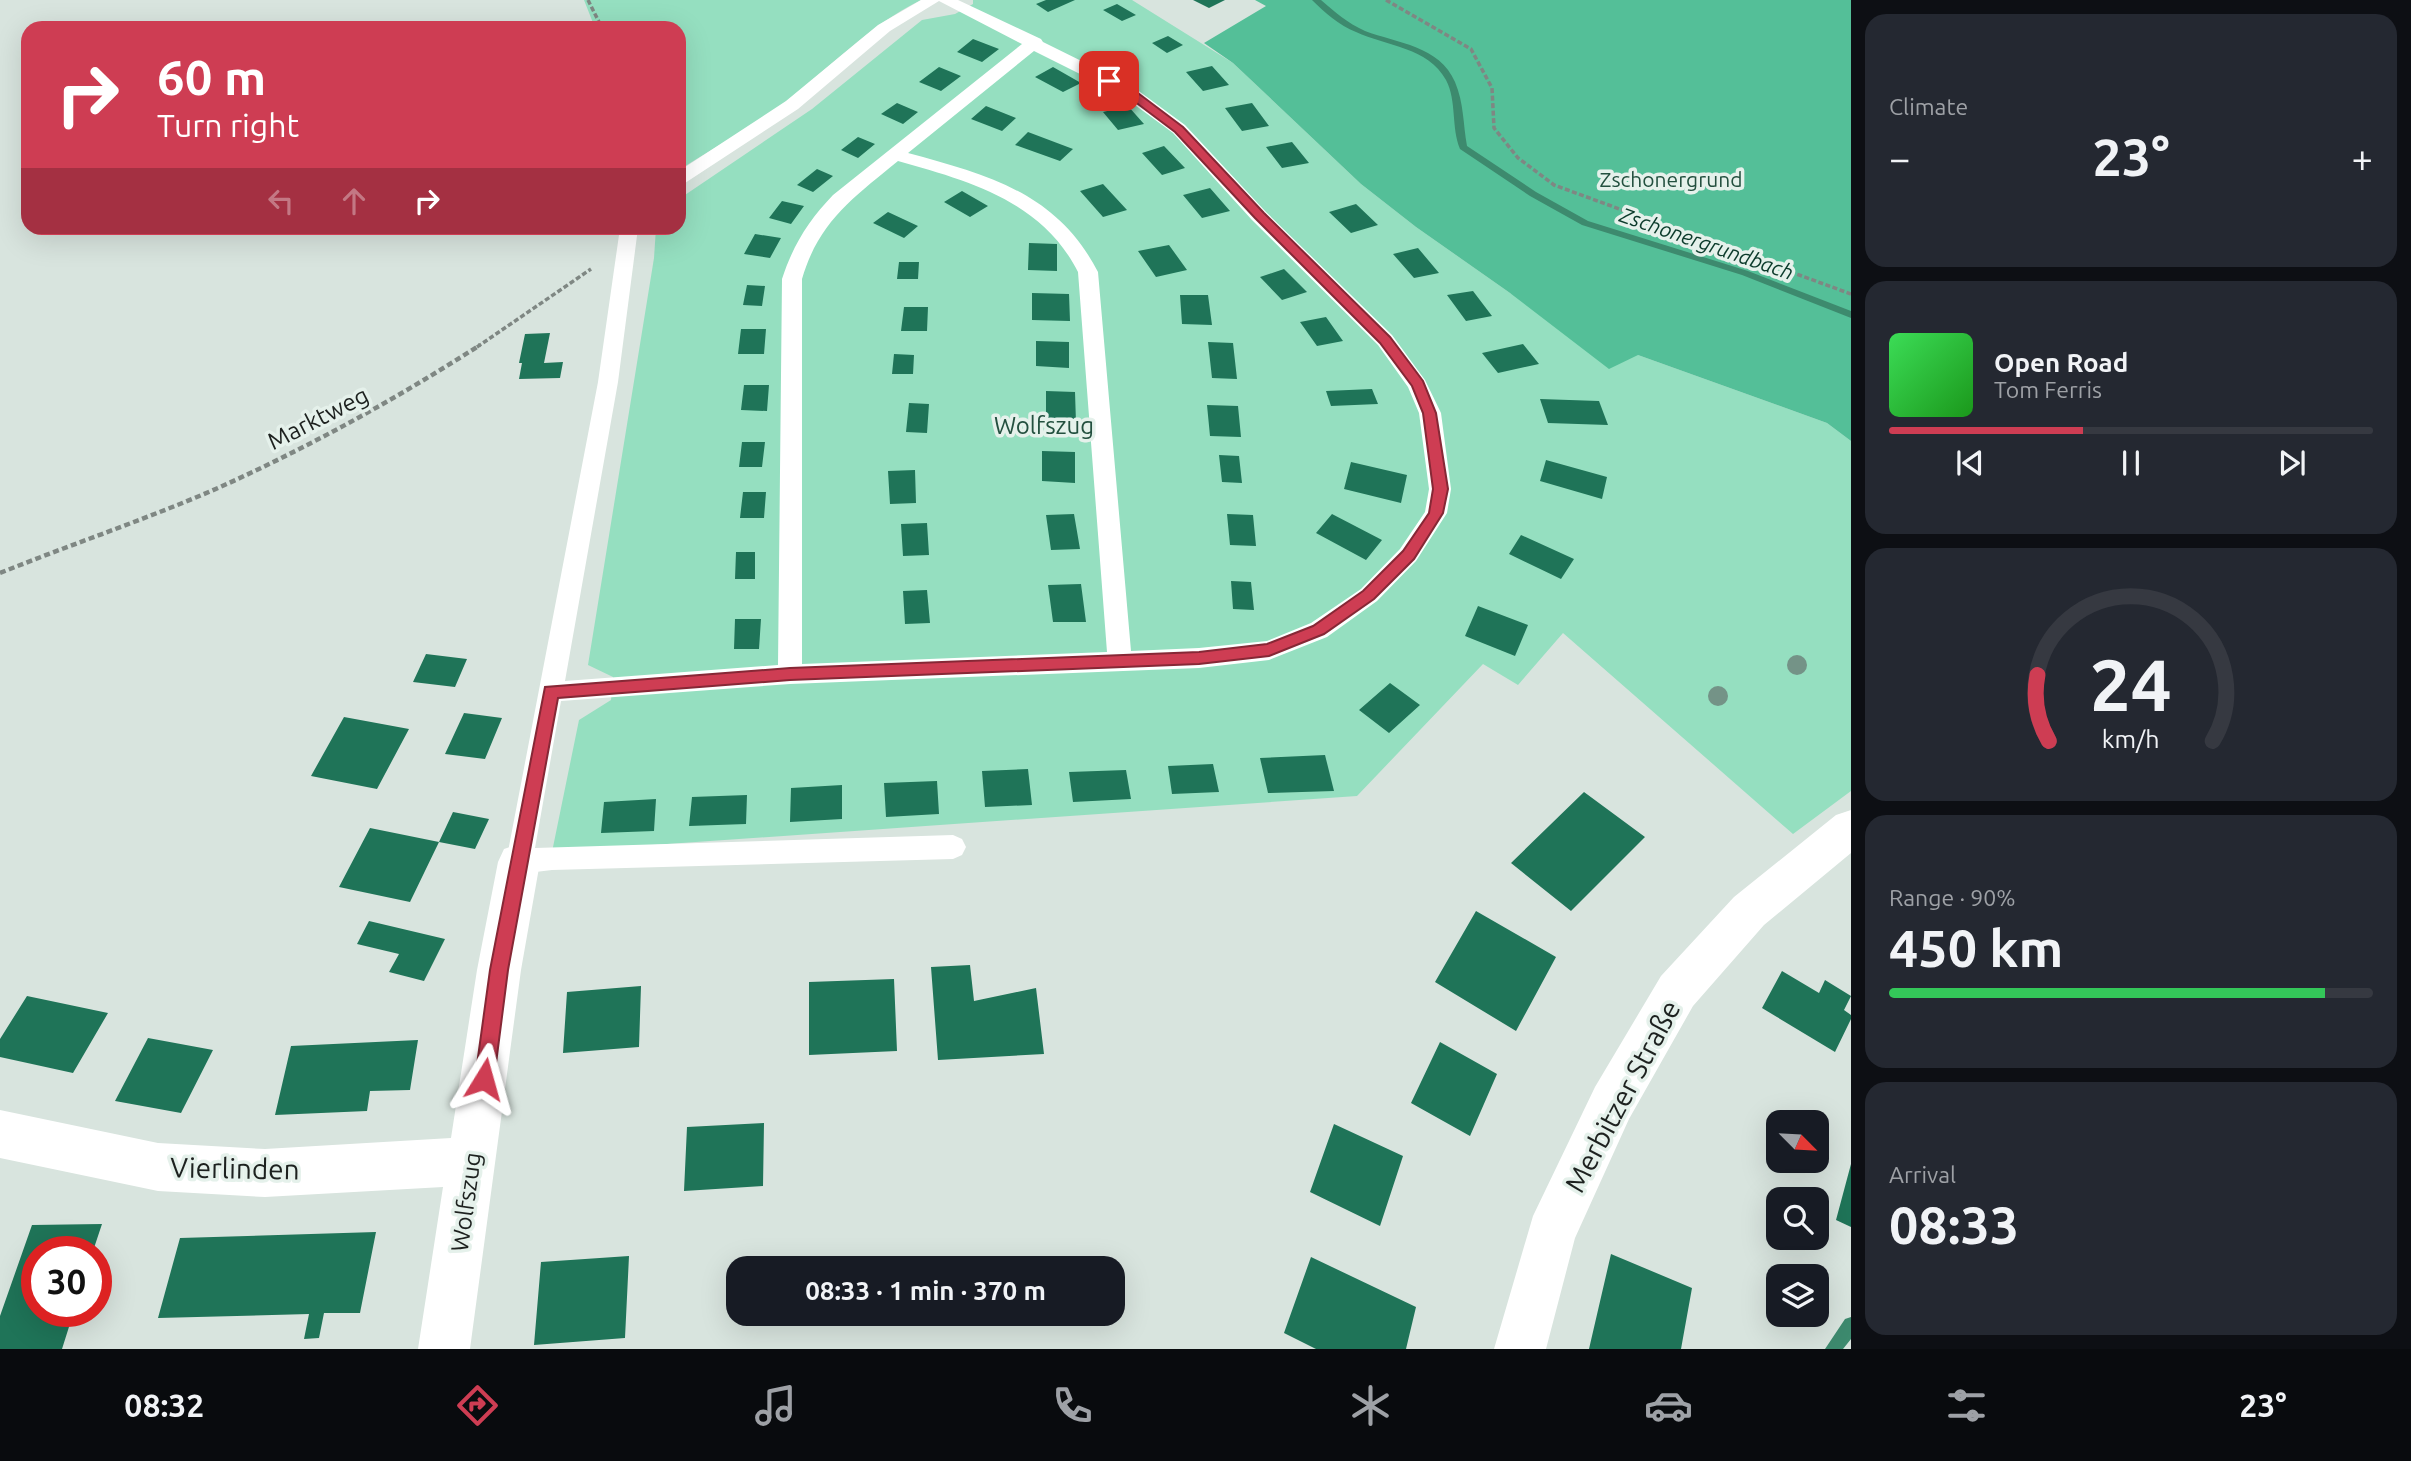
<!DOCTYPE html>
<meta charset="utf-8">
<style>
:root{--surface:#171b24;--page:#242831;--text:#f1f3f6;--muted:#9ea1a6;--line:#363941;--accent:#ce3d53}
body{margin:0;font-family:Ubuntu,sans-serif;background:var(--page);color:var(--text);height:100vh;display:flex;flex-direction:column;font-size:26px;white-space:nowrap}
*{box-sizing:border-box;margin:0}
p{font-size:23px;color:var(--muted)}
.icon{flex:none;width:38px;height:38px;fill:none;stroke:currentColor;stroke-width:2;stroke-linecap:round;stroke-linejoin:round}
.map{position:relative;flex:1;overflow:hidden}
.details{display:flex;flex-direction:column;gap:14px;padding:14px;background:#0d0f14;width:560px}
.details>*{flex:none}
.guide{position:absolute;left:21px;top:21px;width:665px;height:214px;border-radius:21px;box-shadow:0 7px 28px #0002;background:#ce3d53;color:#fff;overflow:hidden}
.needle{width:46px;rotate:114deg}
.controls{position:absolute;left:1766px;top:1110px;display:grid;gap:14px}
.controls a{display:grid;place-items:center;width:63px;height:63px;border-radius:14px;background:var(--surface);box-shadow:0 7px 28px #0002;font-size:35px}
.speed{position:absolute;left:21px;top:1236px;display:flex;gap:14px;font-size:35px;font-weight:700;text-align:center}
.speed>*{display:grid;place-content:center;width:91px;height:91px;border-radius:50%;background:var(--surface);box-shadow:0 7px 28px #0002;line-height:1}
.speed .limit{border:10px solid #d22;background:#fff;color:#111}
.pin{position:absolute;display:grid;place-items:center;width:60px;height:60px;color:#fff;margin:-30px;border-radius:14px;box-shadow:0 4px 10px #0006}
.me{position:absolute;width:77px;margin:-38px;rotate:8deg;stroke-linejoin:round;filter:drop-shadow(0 0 5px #0008)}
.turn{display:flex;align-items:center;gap:24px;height:147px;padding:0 21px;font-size:32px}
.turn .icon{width:91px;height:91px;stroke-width:2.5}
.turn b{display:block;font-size:49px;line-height:60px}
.lanes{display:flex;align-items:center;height:66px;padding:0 21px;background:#0003;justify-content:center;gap:35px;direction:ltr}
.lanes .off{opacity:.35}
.big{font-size:52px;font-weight:700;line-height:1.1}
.details .tile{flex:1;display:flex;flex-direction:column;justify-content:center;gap:10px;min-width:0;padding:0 24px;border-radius:21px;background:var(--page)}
.details .dial{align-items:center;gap:0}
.dial svg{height:182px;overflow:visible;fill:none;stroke:var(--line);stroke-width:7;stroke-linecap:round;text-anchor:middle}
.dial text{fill:var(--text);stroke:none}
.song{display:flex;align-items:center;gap:21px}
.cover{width:84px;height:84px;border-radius:10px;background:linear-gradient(135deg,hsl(130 70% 55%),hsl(120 70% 35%))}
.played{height:7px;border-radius:4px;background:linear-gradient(90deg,var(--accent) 40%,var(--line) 40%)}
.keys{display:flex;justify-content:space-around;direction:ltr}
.heat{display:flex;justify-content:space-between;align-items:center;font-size:38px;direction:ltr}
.charge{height:10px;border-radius:5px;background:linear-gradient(90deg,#34c759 90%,var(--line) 0)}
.trip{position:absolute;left:726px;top:1256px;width:399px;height:70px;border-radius:21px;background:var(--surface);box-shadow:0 7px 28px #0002;font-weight:700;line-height:70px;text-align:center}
.tab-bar{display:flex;height:112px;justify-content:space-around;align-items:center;background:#090b0e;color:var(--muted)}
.tab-bar .icon{width:49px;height:49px}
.tab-bar .active{color:var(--accent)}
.tab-bar b{font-size:32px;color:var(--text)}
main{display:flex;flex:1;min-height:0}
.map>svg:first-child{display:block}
.green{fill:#95dfc0}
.forest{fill:#54bf98}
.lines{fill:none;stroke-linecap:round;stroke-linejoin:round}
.stream{fill:#3d8a6e;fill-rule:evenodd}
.building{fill:#1f7458}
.path-far1{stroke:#7f8783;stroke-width:3.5;stroke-dasharray:5 2.5;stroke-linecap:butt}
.path{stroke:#7f8783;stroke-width:4.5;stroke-dasharray:6 3.5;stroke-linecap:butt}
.service{fill:#fff;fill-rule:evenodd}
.minor{fill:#fff;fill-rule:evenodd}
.tree{fill:#749387}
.route{fill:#ce3d53;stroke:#862836;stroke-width:2}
.labels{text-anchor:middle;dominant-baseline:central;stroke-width:7;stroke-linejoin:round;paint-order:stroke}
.far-park-label{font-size:21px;fill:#23503f;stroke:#e5f1eb}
.far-water-label{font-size:21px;font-style:italic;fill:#0b3b2b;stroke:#e5f1eb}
.street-label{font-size:24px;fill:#1d211f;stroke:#e5f1eb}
.park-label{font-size:24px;fill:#23503f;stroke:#e5f1eb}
.near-street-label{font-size:28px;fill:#1d211f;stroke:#e5f1eb}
</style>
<main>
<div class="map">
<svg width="1851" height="1349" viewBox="0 0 1851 1349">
<rect width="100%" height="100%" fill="#d8e4de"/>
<path class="green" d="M 584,0 L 921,0 C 869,25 829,69 784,103 C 751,128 713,148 679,170 L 679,28 L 595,28 Z
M 973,0 L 1132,0 L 1233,63 L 1361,184 L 1416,227 L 1510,293 L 1638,355 L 1827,423 L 1851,441 L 1851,791 L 1793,834 L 1563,633 L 1518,685 L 1483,664 L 1357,796 L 552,852 L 579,720 L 611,700 L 613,677 L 588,665 L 654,258 L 656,228 L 679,228 L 679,199 L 812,109 L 922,20 L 955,14 L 973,4 Z"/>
<path class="forest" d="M 1255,0 L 1851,0 L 1851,441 L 1827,423 L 1638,355 L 1609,369 L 1510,293 L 1416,227 L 1361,184 L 1233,63 L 1204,43 L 1266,6 Z"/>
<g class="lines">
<path class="stream" d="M 1312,0 L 1321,0 C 1335,12 1347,23 1365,31 C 1397,43 1440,46 1455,82 C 1464,103 1463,124 1467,146 L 1536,192 L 1588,221 L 1748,271 L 1851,311 L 1851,318 L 1742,275 L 1582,225 L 1530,196 L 1460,149 C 1451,127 1457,101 1446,80 C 1428,47 1386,46 1356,32 C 1339,25 1325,13 1312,0 Z
M 1851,1317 L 1851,1339 L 1843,1349 L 1825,1349 L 1845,1319 Z"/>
</g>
<path class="building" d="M 1046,0 L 1075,0 L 1048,12 L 1036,4 Z
M 1193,0 L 1225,0 L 1209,8 Z
M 1117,4 L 1136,15 L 1122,21 L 1103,10 Z
M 1168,36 L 1183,45 L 1167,53 L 1152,43 Z
M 973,39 L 999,49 L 982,62 L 957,52 Z
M 1212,66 L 1229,85 L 1203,91 L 1186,72 Z
M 939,67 L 961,76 L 941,91 L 919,82 Z
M 1053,67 L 1081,83 L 1063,92 L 1035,77 Z
M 897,103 L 918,112 L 903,124 L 881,114 Z
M 1252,103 L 1269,126 L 1242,131 L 1225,108 Z
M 986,106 L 1016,118 L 1002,131 L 971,119 Z
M 1128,106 L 1144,124 L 1118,130 L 1103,112 Z
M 1028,132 L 1073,149 L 1060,161 L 1015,145 Z
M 858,137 L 875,144 L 858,158 L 841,150 Z
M 1292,142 L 1309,163 L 1282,168 L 1266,147 Z
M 1164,146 L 1185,168 L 1162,175 L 1142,153 Z
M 817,169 L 833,176 L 813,192 L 797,185 Z
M 1103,184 L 1127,210 L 1103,217 L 1080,191 Z
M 1210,188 L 1230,211 L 1202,218 L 1183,195 Z
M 962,191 L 988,206 L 970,217 L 944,202 Z
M 782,201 L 804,206 L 791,224 L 769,218 Z
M 1356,204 L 1378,225 L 1351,233 L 1329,212 Z
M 888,212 L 918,226 L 904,238 L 873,223 Z
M 755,234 L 781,238 L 770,258 L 744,254 Z
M 1029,243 L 1057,244 L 1057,271 L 1028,270 Z
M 1169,245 L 1187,270 L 1156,277 L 1138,251 Z
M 1418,248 L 1439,273 L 1414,278 L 1393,254 Z
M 899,262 L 919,262 L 918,279 L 897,279 Z
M 1284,269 L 1307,292 L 1282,300 L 1260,277 Z
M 747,285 L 765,286 L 762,306 L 743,305 Z
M 1473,291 L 1492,316 L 1466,321 L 1447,295 Z
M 1032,293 L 1069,294 L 1070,321 L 1032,320 Z
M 1180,295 L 1208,295 L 1212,325 L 1182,324 Z
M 904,307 L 928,307 L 927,331 L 901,331 Z
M 1326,317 L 1343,341 L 1317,346 L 1300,322 Z
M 741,329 L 766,329 L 764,354 L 738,354 Z
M 550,333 L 544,363 L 563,362 L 560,378 L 519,379 L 522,363 L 519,363 L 525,334 Z
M 1036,341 L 1069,342 L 1069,368 L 1036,366 Z
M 1208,342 L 1233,343 L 1237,379 L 1212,378 Z
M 1523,344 L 1539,364 L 1498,373 L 1482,353 Z
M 894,354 L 914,355 L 913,374 L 892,374 Z
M 744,385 L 769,385 L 767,411 L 741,410 Z
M 1372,389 L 1378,404 L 1331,406 L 1326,391 Z
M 1046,391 L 1075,392 L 1076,423 L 1046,421 Z
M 1540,399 L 1599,401 L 1608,425 L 1548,423 Z
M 909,403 L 929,404 L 927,433 L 906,432 Z
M 1207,405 L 1238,406 L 1241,437 L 1210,436 Z
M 742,442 L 765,442 L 762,467 L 739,467 Z
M 1042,451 L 1075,452 L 1075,483 L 1042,481 Z
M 1219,455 L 1239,456 L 1242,483 L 1222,482 Z
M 1546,460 L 1607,477 L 1602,499 L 1540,481 Z
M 1351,462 L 1407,475 L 1401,503 L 1344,489 Z
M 915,470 L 916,503 L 890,504 L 888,471 Z
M 743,492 L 766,492 L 764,518 L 740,518 Z
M 1074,514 L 1080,549 L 1051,550 L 1046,515 Z
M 1227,514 L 1253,515 L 1256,546 L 1230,545 Z
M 1332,514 L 1382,540 L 1366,560 L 1316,533 Z
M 927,523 L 929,555 L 903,556 L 901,524 Z
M 1521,535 L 1574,559 L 1561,579 L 1509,554 Z
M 736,552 L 755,552 L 755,579 L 735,579 Z
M 1231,581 L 1251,582 L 1254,610 L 1233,609 Z
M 1081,584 L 1086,622 L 1053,622 L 1048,585 Z
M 927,590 L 930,623 L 905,624 L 903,591 Z
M 1478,606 L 1528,625 L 1515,656 L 1465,636 Z
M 735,619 L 761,619 L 759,649 L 734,649 Z
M 426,654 L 467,659 L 455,687 L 413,682 Z
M 1390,683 L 1420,705 L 1389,733 L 1359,710 Z
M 464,713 L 502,718 L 485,759 L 445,754 Z
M 344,717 L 409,729 L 377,789 L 311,776 Z
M 1325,755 L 1334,791 L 1268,793 L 1260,758 Z
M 1213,764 L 1219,792 L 1172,794 L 1168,766 Z
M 1028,769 L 1032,805 L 985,807 L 982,771 Z
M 1126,770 L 1131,799 L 1073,802 L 1069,772 Z
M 937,781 L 939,814 L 886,817 L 884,783 Z
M 842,785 L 842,819 L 790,822 L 791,788 Z
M 1584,792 L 1645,837 L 1571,911 L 1511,863 Z
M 747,795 L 746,824 L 689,826 L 692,797 Z
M 656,799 L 654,831 L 601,833 L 604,802 Z
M 453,812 L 489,819 L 475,849 L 439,842 Z
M 370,828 L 439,842 L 410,902 L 339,887 Z
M 1476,911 L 1556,957 L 1516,1031 L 1435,982 Z
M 369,921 L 445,939 L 424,981 L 389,972 L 399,954 L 357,944 Z
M 970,965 L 974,1001 L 1036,988 L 1044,1054 L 938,1060 L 931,967 Z
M 1782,971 L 1819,993 L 1825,980 L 1851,996 L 1844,1010 L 1851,1015 L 1851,1019 L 1835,1052 L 1762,1008 Z
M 894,979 L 897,1051 L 809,1055 L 809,982 Z
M 641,986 L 639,1047 L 563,1053 L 567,992 Z
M 27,996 L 108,1013 L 73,1073 L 0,1057 L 0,1039 Z
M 148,1038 L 213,1050 L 181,1113 L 115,1101 Z
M 418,1040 L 410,1090 L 370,1091 L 367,1111 L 275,1115 L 291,1046 Z
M 1440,1042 L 1497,1074 L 1470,1136 L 1411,1103 Z
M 764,1123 L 763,1186 L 684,1191 L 687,1127 Z
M 1334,1124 L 1403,1156 L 1380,1226 L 1310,1192 Z
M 1851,1164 L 1851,1227 L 1836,1220 Z
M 102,1224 L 93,1251 L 37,1251 L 37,1311 L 74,1311 L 62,1349 L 0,1349 L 0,1316 L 32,1225 Z
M 376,1232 L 360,1313 L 324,1313 L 319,1338 L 304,1339 L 309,1314 L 158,1318 L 180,1238 Z
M 1611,1254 L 1692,1288 L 1681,1349 L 1589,1349 Z
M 629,1256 L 625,1338 L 534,1345 L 541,1262 Z
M 1311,1257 L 1416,1307 L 1406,1349 L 1316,1349 L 1284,1333 Z"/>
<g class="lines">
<path class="path-far1" d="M 588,0 L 602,28
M 1386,0 L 1471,49 L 1492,88 L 1494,128 L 1518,158 L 1554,185 L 1851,294
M 477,347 L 591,269"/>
<path class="path" d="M 0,573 C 72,544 147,519 218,488 C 309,447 396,399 480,345"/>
<path class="service" d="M 921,0 L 958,0 L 1041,39 L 1043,42 L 1132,86 L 1185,125 L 1266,212 L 1392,335 L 1425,380 L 1441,413 L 1451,489 L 1447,513 L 1416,561 L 1377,601 L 1327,637 L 1269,660 L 1199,668 L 790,684 L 561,701 L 535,848 L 953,835 L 962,839 L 966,847 L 962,855 L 953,859 L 552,870 L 519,874 L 509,870 L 506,862 L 598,382 L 620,228 L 638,228 L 618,382 L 565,681 L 778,665 L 782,279 C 793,245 809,220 833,195 L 1022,44 L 939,1 L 890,31 L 798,109 L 685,183 L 679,184 L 679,171 L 786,101 L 878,25 ZM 1034,51 L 1120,94 L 1173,133 L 1252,220 L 1378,345 L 1408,387 L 1419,413 L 1429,489 L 1425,512 L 1400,549 L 1361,589 L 1311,623 L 1267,641 L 1199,648 L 1131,651 L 1098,272 C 1057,193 989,175 908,153 ZM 898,161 C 969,181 1042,201 1078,272 L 1107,652 L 802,664 L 802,279 C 819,221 853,198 898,161 Z"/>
<path class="minor" d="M 1851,810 L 1851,853 L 1764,925 L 1693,1006 L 1629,1119 L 1575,1238 L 1546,1349 L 1494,1349 L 1533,1216 L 1595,1087 L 1661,976 L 1734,897 L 1836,815 Z
M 519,844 L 534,849 L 540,862 L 521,970 L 470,1349 L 418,1349 L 443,1187 L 265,1197 L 158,1191 L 0,1158 L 0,1110 L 158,1143 L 265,1149 L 451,1138 L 477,970 L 498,862 L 504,849 Z"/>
</g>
<g class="tree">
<circle cx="1797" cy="665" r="10"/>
<circle cx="1718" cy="696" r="10"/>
</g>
<path class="route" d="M 1109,78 L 1130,87 L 1183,127 L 1264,213 L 1390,337 L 1423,381 L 1436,413 L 1448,489 L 1443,513 L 1414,559 L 1374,599 L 1324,634 L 1269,656 L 1199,664 L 790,680 L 558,698 L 508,970 L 494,1079 L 491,1086 L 484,1088 L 477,1086 L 475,1079 L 490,970 L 545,687 L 790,668 L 1199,652 L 1267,644 L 1313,626 L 1363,591 L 1403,551 L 1429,513 L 1433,489 L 1423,413 L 1412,386 L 1380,343 L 1255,218 L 1175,132 L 1122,92 L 1105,84 L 1105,79 Z"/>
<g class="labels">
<g class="far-park-label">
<text x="1671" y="179">Zschonergrund</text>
</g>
<g class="far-water-label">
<text transform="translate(1707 243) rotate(19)">Zschonergrundbach</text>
</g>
<g class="street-label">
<text transform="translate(318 418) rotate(-27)">Marktweg</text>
<text transform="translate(466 1202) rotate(-82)">Wolfszug</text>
</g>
<g class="park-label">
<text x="1044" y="425">Wolfszug</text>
</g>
<g class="near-street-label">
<text transform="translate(1622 1096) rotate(-62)">Merbitzer Straße</text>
<text transform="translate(235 1168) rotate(1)">Vierlinden</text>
</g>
</g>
</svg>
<div class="controls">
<a><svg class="needle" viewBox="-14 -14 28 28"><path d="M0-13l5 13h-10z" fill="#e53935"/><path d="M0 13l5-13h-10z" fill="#9ea1a6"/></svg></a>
<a><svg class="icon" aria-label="search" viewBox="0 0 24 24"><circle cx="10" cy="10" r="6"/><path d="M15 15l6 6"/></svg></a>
<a><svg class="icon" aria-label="layers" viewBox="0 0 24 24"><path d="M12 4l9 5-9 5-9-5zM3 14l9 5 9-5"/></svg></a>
</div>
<div class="speed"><div class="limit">30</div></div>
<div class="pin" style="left:1109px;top:81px;background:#d93025"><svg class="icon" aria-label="arrive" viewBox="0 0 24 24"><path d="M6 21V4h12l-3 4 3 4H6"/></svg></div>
<svg class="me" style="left:484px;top:1079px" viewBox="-20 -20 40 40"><path d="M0-17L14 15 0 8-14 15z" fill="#ce3d53" stroke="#fff" stroke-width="4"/></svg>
<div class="trip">08:33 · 1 min · 370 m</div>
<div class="guide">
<div class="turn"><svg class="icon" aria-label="right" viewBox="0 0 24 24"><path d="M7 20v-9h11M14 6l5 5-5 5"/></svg><div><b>60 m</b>Turn right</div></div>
<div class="lanes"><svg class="icon off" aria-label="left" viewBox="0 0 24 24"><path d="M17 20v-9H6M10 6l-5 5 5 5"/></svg><svg class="icon off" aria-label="ahead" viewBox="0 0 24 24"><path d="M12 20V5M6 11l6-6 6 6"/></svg><svg class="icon" aria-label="right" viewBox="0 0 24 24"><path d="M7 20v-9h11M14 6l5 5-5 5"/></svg></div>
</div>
</div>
<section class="details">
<div class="tile"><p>Climate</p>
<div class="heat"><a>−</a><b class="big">23°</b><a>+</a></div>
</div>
<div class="tile">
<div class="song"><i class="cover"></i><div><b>Open Road</b><p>Tom Ferris</p></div></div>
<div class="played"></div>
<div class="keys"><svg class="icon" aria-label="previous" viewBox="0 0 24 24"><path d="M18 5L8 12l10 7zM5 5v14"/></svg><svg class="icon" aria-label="pause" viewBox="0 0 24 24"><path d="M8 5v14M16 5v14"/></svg><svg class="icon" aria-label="next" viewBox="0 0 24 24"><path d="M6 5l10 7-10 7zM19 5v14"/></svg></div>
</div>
<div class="tile dial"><svg viewBox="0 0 100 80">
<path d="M14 69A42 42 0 1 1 86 69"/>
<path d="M14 69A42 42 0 0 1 9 40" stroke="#ce3d53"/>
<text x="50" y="56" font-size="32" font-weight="700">24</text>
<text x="50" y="72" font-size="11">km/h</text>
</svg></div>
<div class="tile"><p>Range · 90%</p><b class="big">450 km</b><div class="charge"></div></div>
<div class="tile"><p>Arrival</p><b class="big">08:33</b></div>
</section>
</main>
<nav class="tab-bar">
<b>08:32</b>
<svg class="icon active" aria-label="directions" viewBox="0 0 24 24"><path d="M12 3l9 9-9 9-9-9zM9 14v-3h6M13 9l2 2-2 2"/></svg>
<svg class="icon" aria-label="music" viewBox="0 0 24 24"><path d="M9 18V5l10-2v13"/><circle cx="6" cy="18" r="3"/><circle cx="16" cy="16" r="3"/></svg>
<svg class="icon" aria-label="phone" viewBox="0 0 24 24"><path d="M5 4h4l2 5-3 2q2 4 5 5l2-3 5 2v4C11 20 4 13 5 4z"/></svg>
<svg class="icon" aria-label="climate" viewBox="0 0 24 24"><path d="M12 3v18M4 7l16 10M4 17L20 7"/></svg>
<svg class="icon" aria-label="car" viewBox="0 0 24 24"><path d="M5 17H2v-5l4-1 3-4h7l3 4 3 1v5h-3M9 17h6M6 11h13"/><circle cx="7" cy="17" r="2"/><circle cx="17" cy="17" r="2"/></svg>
<svg class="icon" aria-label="filters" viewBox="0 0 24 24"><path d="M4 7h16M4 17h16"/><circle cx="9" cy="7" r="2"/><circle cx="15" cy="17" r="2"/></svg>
<b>23°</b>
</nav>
